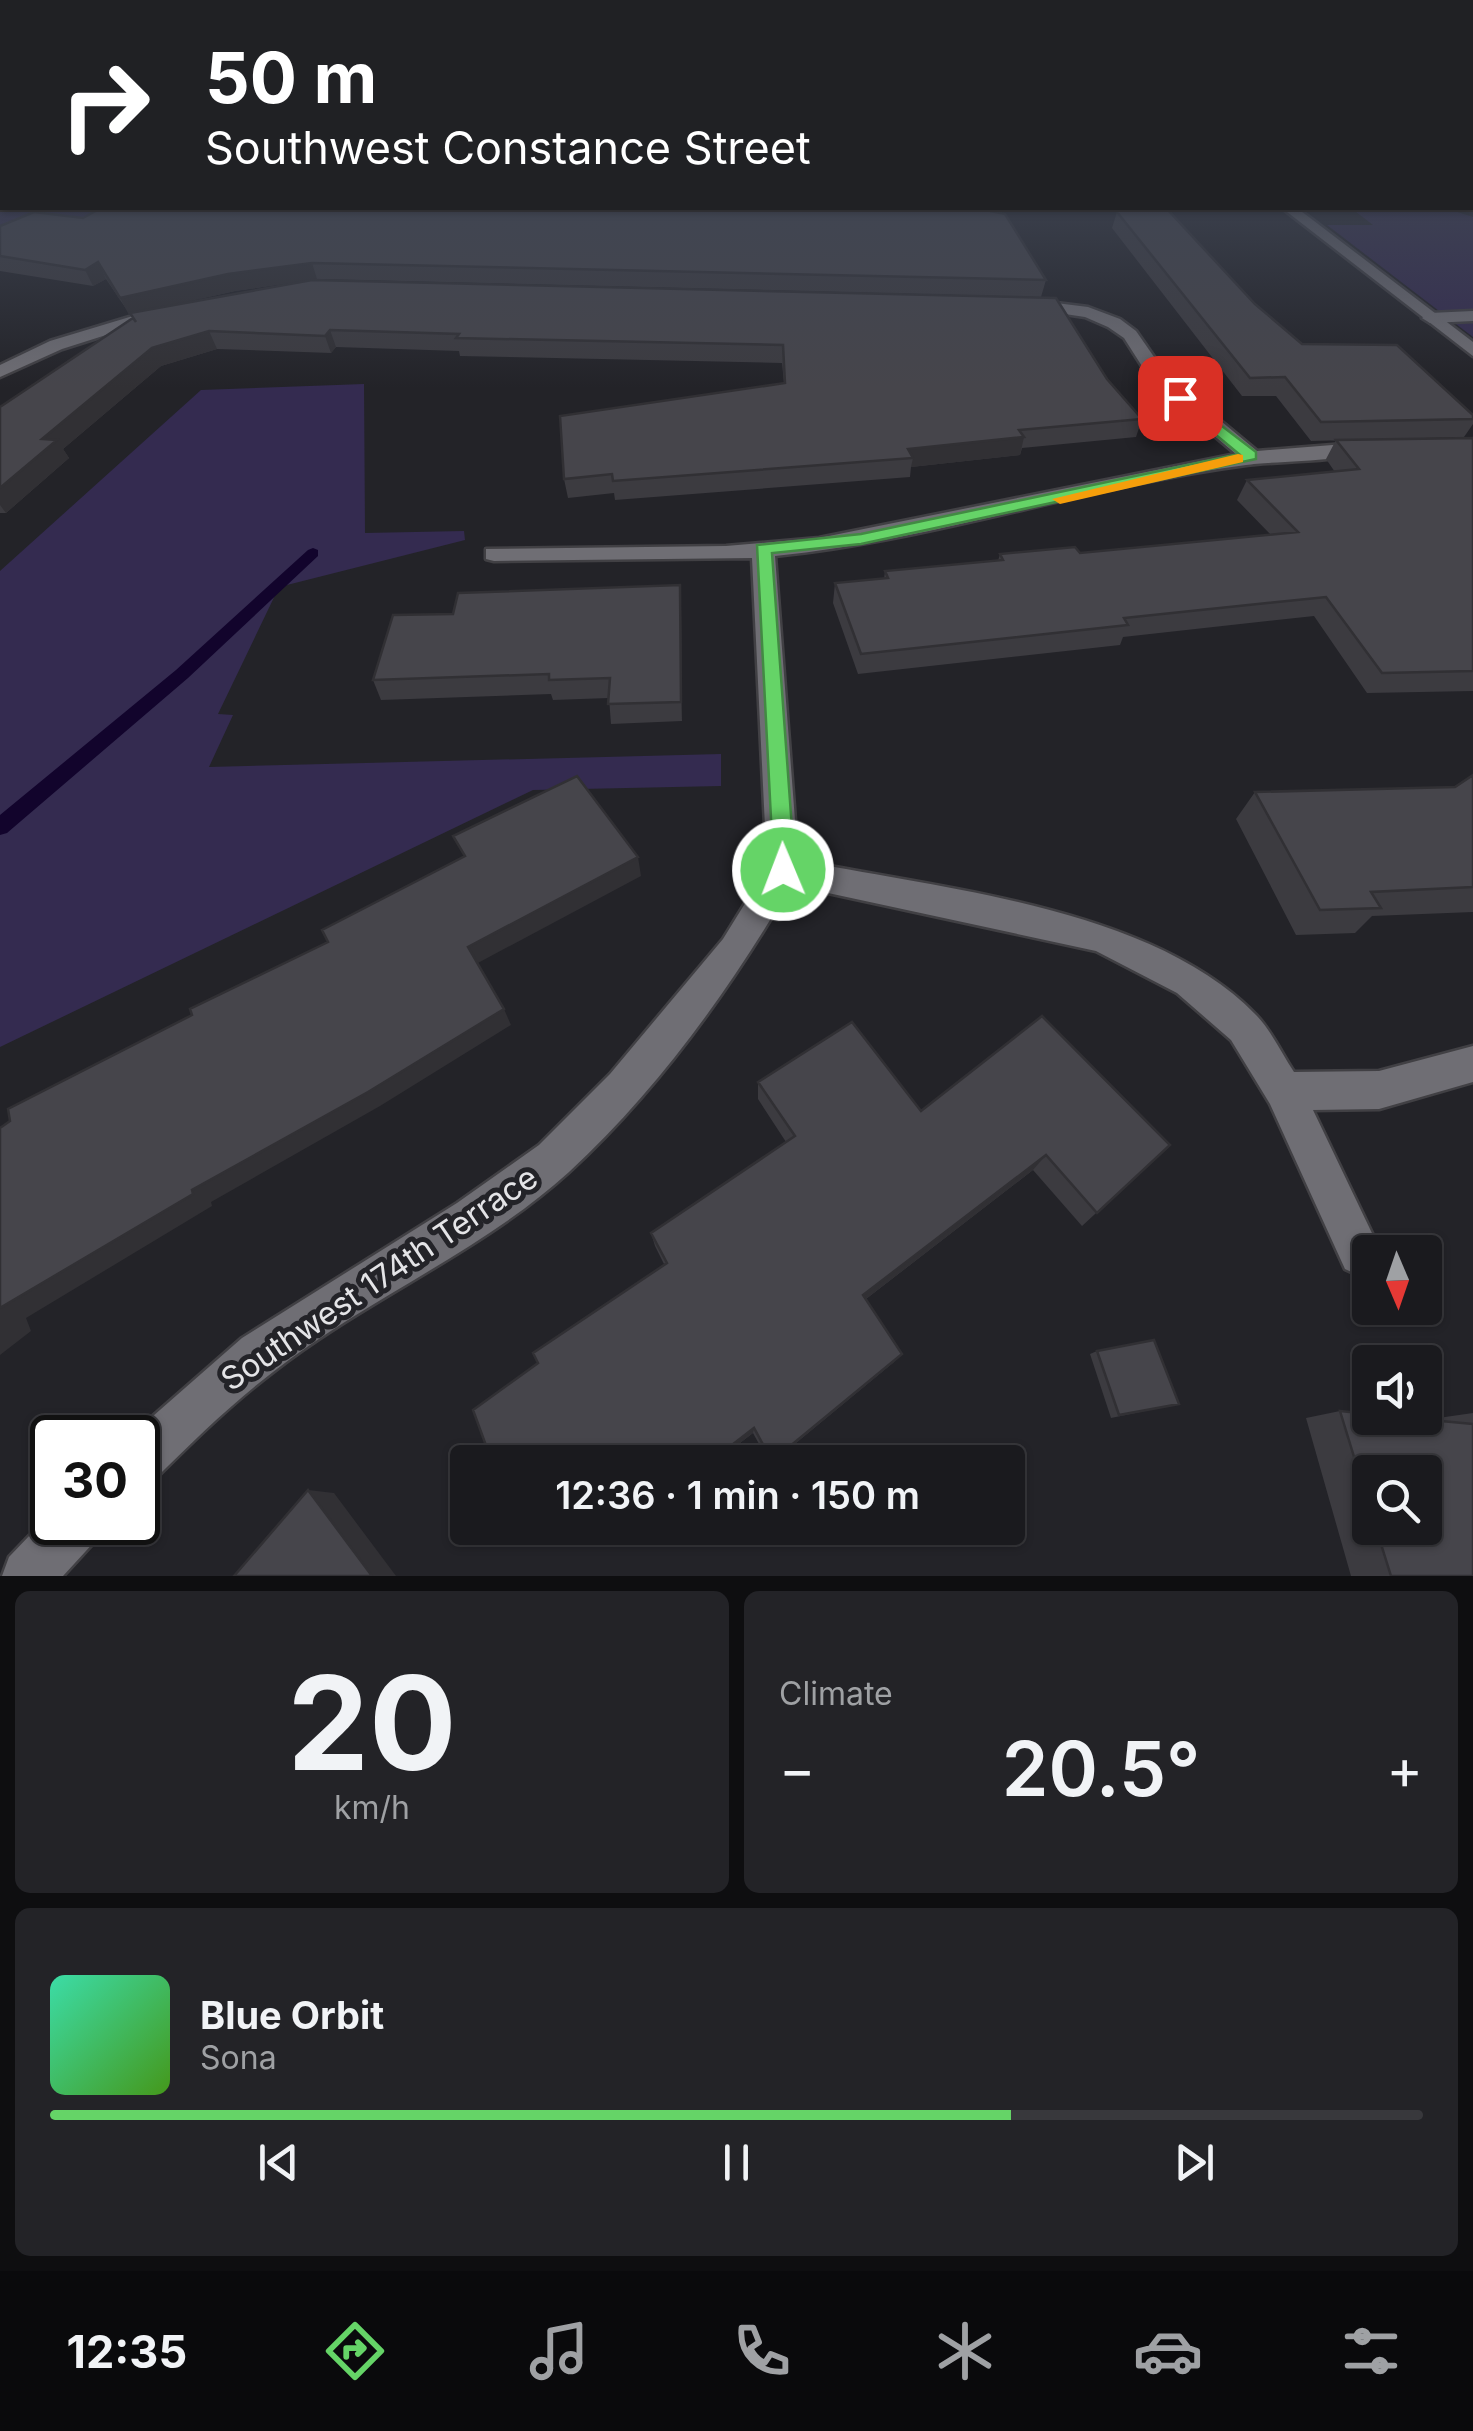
<!DOCTYPE html>
<meta charset="utf-8">
<style>
:root{--surface:#1a1a1e;--page:#232327;--text:#f1f3f6;--muted:#9fa1a4;--line:#38383c;--accent:#65d467}
body{margin:0;font-family:Inter,sans-serif;background:var(--page);color:var(--text);height:100vh;display:flex;flex-direction:column;font-size:38px;white-space:nowrap}
*{box-sizing:border-box;margin:0}
p{font-size:32px;color:var(--muted)}
.icon{flex:none;width:55px;height:55px;fill:none;stroke:currentColor;stroke-width:2;stroke-linecap:round;stroke-linejoin:round}
.map{position:relative;height:1576px;overflow:hidden}
.side{display:flex;flex-direction:column;gap:15px;padding:15px;background:#0e0e10;flex:1}
.side>*{flex:none}
.hud{position:absolute;left:0px;top:0px;width:1475px;height:210px;box-shadow:0 2px 8px #0004,0 0 0 2px var(--line);background:#202124;color:#fff;overflow:hidden}
.needle{width:65px;rotate:178deg}
.controls{position:absolute;left:1352px;top:1235px;display:grid;gap:20px}
.controls a{display:grid;place-items:center;width:90px;height:90px;border-radius:10px;background:var(--surface);box-shadow:0 2px 8px #0004,0 0 0 2px var(--line);font-size:50px}
.speed{position:absolute;left:30px;top:1415px;display:flex;gap:20px;font-size:50px;font-weight:700;text-align:center}
.speed>*{display:grid;place-content:center;width:130px;height:130px;border-radius:50%;background:var(--surface);box-shadow:0 2px 8px #0004,0 0 0 2px var(--line);line-height:1}
.speed .limit{border:5px solid #111;border-radius:15px;background:#fff;color:#111}
.pin{position:absolute;display:grid;place-items:center;width:85px;height:85px;color:#fff;margin:-42px;border-radius:20px;box-shadow:0 5px 15px #0006}
.me{position:absolute;width:110px;margin:-55px;rotate:359deg;stroke-linejoin:round;filter:drop-shadow(0 0 8px #0008)}
.turn{display:flex;align-items:center;gap:35px;height:210px;padding:0 40px;font-size:45px}
.turn .icon{width:130px;height:130px;stroke-width:2.5}
.turn b{display:block;font-size:70px;line-height:85px}
.big{font-size:75px;font-weight:600;line-height:1.1}
.side .card{flex:1;display:flex;flex-direction:column;justify-content:center;gap:15px;min-width:0;padding:0 35px;border-radius:15px;background:var(--page)}
.side .dial{align-items:center;gap:0}
.dial b{font-size:130px;line-height:1}
.song{display:flex;align-items:center;gap:30px}
.cover{width:120px;height:120px;border-radius:15px;background:linear-gradient(135deg,hsl(160 70% 55%),hsl(100 70% 35%))}
.played{height:10px;border-radius:5px;background:linear-gradient(90deg,var(--accent) 70%,var(--line) 70%)}
.keys{display:flex;justify-content:space-around;direction:ltr}
.heat{display:flex;justify-content:space-between;align-items:center;font-size:55px;direction:ltr}
.side .tiles{flex:1;display:grid;gap:15px;grid-template-columns:1fr 1fr}
.card:last-child{grid-column:span 2}
.trip{position:absolute;left:450px;top:1445px;width:575px;height:100px;border-radius:10px;background:var(--surface);box-shadow:0 2px 8px #0004,0 0 0 2px var(--line);font-weight:600;line-height:100px;text-align:center}
.dock{display:flex;height:160px;justify-content:space-around;align-items:center;background:#0a0a0c;color:var(--muted)}
.dock .icon{width:70px;height:70px}
.dock .active{color:var(--accent)}
.dock b{font-size:45px;color:var(--text)}
.map>svg:first-child{display:block}
.green{fill:#342b50}
.lines{fill:none;stroke-linecap:round;stroke-linejoin:round}
.stream{fill:#12042c;fill-rule:evenodd}
.lane-casing{stroke:#414044;stroke-width:5}
.street-casing{stroke:#414044;stroke-width:5}
.secondary-casing{stroke:#414044;stroke-width:5}
.lane{fill:#6f6e74;fill-rule:evenodd}
.street{fill:#6f6e74;fill-rule:evenodd}
.secondary{fill:#6f6e74;fill-rule:evenodd}
.wall{fill:#3c3b40;fill-rule:evenodd}
.shaded-wall{fill:#313034}
.building{fill:#46454b;stroke:#313034;stroke-width:2.5}
.route{fill:#65d467;stroke:#428a43;stroke-width:2.5}
.slow{fill:#f59e0b}
.labels{text-anchor:middle;dominant-baseline:central;stroke-width:10;stroke-linejoin:round;paint-order:stroke}
.near-street-label{font-size:32px;fill:#e4e4e7;stroke:#232328}
</style>
<div class="map">
<svg width="1473" height="1576" viewBox="0 0 1473 1576">
<rect width="100%" height="100%" fill="#232328"/>
<path class="green" d="M 0,167 L 2,208 L 192,208 L 0,227 Z
M 1351,208 L 1445,208 L 1473,217 L 1473,337 L 1327,225 L 1373,225 Z
M 364,384 L 365,533 L 464,531 L 465,540 L 279,587 L 218,714 L 233,715 L 209,767 L 721,754 L 721,786 L 533,790 L 0,1047 L 0,571 L 201,390 Z"/>
<g class="lines">
<path class="stream" d="M 0,167 L 2,167 L 2,170 L 0,170 Z
M 313,548 L 318,550 L 318,556 L 188,678 L 7,833 L 0,835 L 0,815 L 176,670 L 308,550 Z"/>
<g class="lane-casing">
<path id="lane" d="M 1473,311 L 1473,321 L 1430,323 L 1422,318 L 1430,313 Z"/>
</g>
<g class="street-casing">
<path id="street" d="M 1024,299 L 1088,307 L 1120,319 L 1136,331 L 1168,377 L 1257,451 L 1370,442 L 1380,448 C 1366,461 1272,461 1246,465 C 1087,486 935,540 775,556 L 798,860 C 941,889 1152,907 1256,1015 C 1271,1030 1282,1054 1294,1072 L 1379,1071 L 1473,1046 L 1473,1082 L 1379,1109 L 1313,1110 L 1381,1252 L 1370,1252 L 1370,1271 L 1360,1276 L 1345,1269 L 1270,1104 L 1231,1040 L 1177,993 L 1096,951 L 791,885 C 731,988 657,1091 569,1172 C 481,1252 366,1299 273,1372 C 231,1404 193,1441 155,1479 L 138,1486 L 138,1438 L 128,1438 L 242,1338 L 457,1203 L 539,1145 L 610,1074 L 723,939 L 767,868 L 752,558 L 494,561 L 486,559 L 486,549 L 726,546 L 819,538 L 1236,454 L 1154,385 L 1124,338 L 1108,327 L 1085,317 L 1018,307 L 1016,304 Z
M 166,306 L 172,308 L 172,314 L 62,349 L 0,377 L 0,365 L 50,341 Z
M 52,1512 L 52,1522 L 103,1522 L 96,1540 L 63,1576 L 2,1576 L 9,1557 Z"/>
</g>
<g class="secondary-casing">
<path id="secondary" d="M 1282,208 L 1297,208 L 1473,342 L 1473,356 Z"/>
</g>
<use href="#lane" class="lane"/>
<use href="#street" class="street"/>
<use href="#secondary" class="secondary"/>
</g>
<path class="wall" d="M 1117,212 L 1255,304 L 1302,344 L 1473,415 L 1473,424 L 1464,437 L 1311,441 L 1276,396 L 1242,396 L 1112,228 Z
M 83,218 L 1046,280 L 1041,297 L 317,279 L 235,291 L 163,307 L 312,280 L 1107,379 L 1142,419 L 1136,437 L 1022,448 L 1020,455 L 911,467 L 910,477 L 615,500 L 614,493 L 568,498 L 564,479 L 784,383 L 782,363 L 460,356 L 459,351 L 336,347 L 331,353 L 217,349 L 161,366 L 63,449 L 69,458 L 6,513 L 0,513 L 0,407 L 133,319 L 106,279 L 93,286 L 0,271 L 0,226 Z
M 1473,438 L 1473,691 L 1367,693 L 1314,616 L 1123,637 L 1120,645 L 858,674 L 833,603 L 835,583 L 884,579 L 885,571 L 998,561 L 1000,554 L 1080,553 L 1271,535 L 1237,500 L 1247,480 L 1335,472 L 1326,459 L 1336,440 Z
M 681,605 L 682,721 L 611,724 L 609,698 L 553,700 L 551,694 L 381,700 L 373,680 Z
M 1473,775 L 1473,912 L 1372,916 L 1355,933 L 1296,935 L 1236,819 L 1255,792 L 1455,787 Z
M 758,1082 L 921,1111 L 1170,1145 L 1082,1226 L 1033,1170 L 866,1299 L 894,1362 L 773,1462 L 769,1462 L 753,1433 L 715,1462 L 492,1462 L 538,1363 L 664,1264 L 655,1246 L 651,1233 L 786,1142 L 758,1099 Z
M 1097,1351 L 1179,1404 L 1111,1418 L 1090,1354 Z
M 1340,1411 L 1439,1420 L 1438,1418 L 1473,1413 L 1473,1576 L 1351,1576 L 1306,1418 ZM 1370,1472 L 1425,1528 L 1370,1528 Z"/>
<path class="shaded-wall" d="M 98,262 L 106,279 L 93,286 L 85,270 Z
M 312,263 L 317,279 L 235,291 L 129,315 L 120,298 L 228,274 Z
M 330,330 L 336,347 L 331,353 L 325,336 Z
M 209,331 L 217,349 L 161,366 L 63,449 L 69,458 L 6,513 L 0,505 L 0,488 L 42,439 L 152,348 Z
M 1024,437 L 1020,455 L 911,467 L 913,458 L 908,449 Z
M 680,585 L 681,605 L 682,721 L 681,702 Z
M 638,857 L 641,876 L 476,964 L 468,947 Z
M 504,1009 L 511,1025 L 380,1106 L 211,1202 L 212,1206 L 26,1318 L 31,1331 L 0,1355 L 0,1308 L 192,1190 Z
M 1046,1155 L 1033,1170 L 858,1305 L 863,1295 Z
M 902,1354 L 894,1362 L 771,1462 L 772,1461 Z
M 754,1428 L 753,1433 L 715,1462 L 710,1462 Z
M 308,1490 L 334,1493 L 396,1576 L 372,1576 Z
M 626,1528 L 632,1528 L 616,1540 L 610,1541 Z"/>
<path class="building" d="M 101,208 L 976,208 L 1005,214 L 1046,280 L 312,263 L 228,274 L 120,298 L 98,262 L 85,270 L 0,256 L 0,226 L 34,212 L 83,218 Z
M 1123,208 L 1166,208 L 1255,304 L 1302,344 L 1397,345 L 1473,415 L 1473,419 L 1321,422 L 1285,377 L 1250,378 L 1117,212 Z
M 312,280 L 1056,298 L 1107,379 L 1142,419 L 1019,430 L 1024,437 L 908,449 L 913,458 L 613,481 L 612,474 L 564,479 L 560,416 L 785,383 L 783,345 L 456,338 L 459,334 L 330,330 L 325,336 L 209,331 L 152,348 L 42,439 L 57,440 L 0,488 L 0,407 L 133,318 L 136,322 L 130,313 Z
M 1473,438 L 1473,671 L 1382,673 L 1326,597 L 1124,618 L 1128,625 L 861,654 L 835,583 L 888,578 L 885,571 L 1003,560 L 1000,554 L 1075,547 L 1080,553 L 1298,532 L 1247,480 L 1359,469 L 1336,440 Z
M 680,585 L 681,702 L 608,704 L 610,678 L 549,680 L 549,674 L 373,680 L 393,615 L 453,614 L 458,593 Z
M 1473,775 L 1473,887 L 1371,892 L 1381,908 L 1320,910 L 1255,792 L 1455,787 Z
M 577,776 L 638,857 L 468,947 L 504,1009 L 368,1092 L 192,1190 L 193,1194 L 0,1308 L 0,1128 L 10,1121 L 8,1109 L 192,1015 L 190,1009 L 328,942 L 322,930 L 465,856 L 453,836 Z
M 1042,1016 L 1170,1145 L 1097,1213 L 1046,1155 L 863,1295 L 902,1354 L 772,1461 L 754,1428 L 710,1462 L 492,1462 L 473,1410 L 538,1363 L 533,1353 L 667,1263 L 651,1233 L 795,1136 L 758,1082 L 852,1022 L 921,1111 Z
M 1154,1340 L 1179,1404 L 1119,1415 L 1097,1351 Z
M 1340,1411 L 1370,1414 L 1370,1418 L 1409,1418 L 1473,1424 L 1473,1576 L 1391,1576 L 1376,1528 L 1425,1528 L 1425,1472 L 1370,1472 L 1370,1509 Z
M 308,1490 L 372,1576 L 234,1576 Z
M 604,1528 L 626,1528 L 610,1541 Z"/>
<linearGradient id="sky" x2="0" y2="1"><stop stop-color="#131316"/><stop offset="0.43" stop-color="#3f4553"/><stop offset="1" stop-color="#3f4553" stop-opacity="0"/></linearGradient>
<rect width="1473" height="388" fill="url(#sky)"/>
<path class="route" d="M 1180,394 L 1256,452 L 1256,459 L 861,544 L 772,553 L 795,870 L 792,877 L 774,877 L 757,545 L 861,534 L 1239,454 L 1175,401 Z"/>
<path class="slow" d="M 1238,454 L 1243,455 L 1243,462 L 1060,504 L 1052,499 Z"/>
<g class="labels">
<g class="near-street-label">
<text transform="translate(379 1278) rotate(-34)">Southwest 174th Terrace</text>
</g>
</g>
</svg>
<div class="controls">
<a><svg class="needle" viewBox="-14 -14 28 28"><path d="M0-13l5 13h-10z" fill="#e53935"/><path d="M0 13l5-13h-10z" fill="#9fa1a4"/></svg></a>
<a><svg class="icon" aria-label="sound" viewBox="0 0 24 24"><path d="M4 9h4l5-4v14l-5-4H4zM17 9q2 3 0 6"/></svg></a>
<a><svg class="icon" aria-label="search" viewBox="0 0 24 24"><circle cx="10" cy="10" r="6"/><path d="M15 15l6 6"/></svg></a>
</div>
<div class="speed"><div class="limit">30</div></div>
<div class="pin" style="left:1180px;top:398px;background:#d93025"><svg class="icon" aria-label="arrive" viewBox="0 0 24 24"><path d="M6 21V4h12l-3 4 3 4H6"/></svg></div>
<svg class="me" style="left:783px;top:870px" viewBox="-20 -20 40 40"><circle r="17" fill="#65d467" stroke="#fff" stroke-width="3"/><path d="M0-11L8 9 0 5-8 9z" fill="#fff"/></svg>
<div class="trip">12:36 · 1 min · 150 m</div>
<div class="hud">
<div class="turn"><svg class="icon" aria-label="right" viewBox="0 0 24 24"><path d="M7 20v-9h11M14 6l5 5-5 5"/></svg><div><b>50 m</b>Southwest Constance Street</div></div>
</div>
</div>
<section class="side">
<div class="tiles">
<div class="card dial"><b>20</b><p>km/h</p></div>
<div class="card"><p>Climate</p>
<div class="heat"><a>−</a><b class="big">20.5°</b><a>+</a></div>
</div>
<div class="card">
<div class="song"><i class="cover"></i><div><b>Blue Orbit</b><p>Sona</p></div></div>
<div class="played"></div>
<div class="keys"><svg class="icon" aria-label="previous" viewBox="0 0 24 24"><path d="M18 5L8 12l10 7zM5 5v14"/></svg><svg class="icon" aria-label="pause" viewBox="0 0 24 24"><path d="M8 5v14M16 5v14"/></svg><svg class="icon" aria-label="next" viewBox="0 0 24 24"><path d="M6 5l10 7-10 7zM19 5v14"/></svg></div>
</div>
</div>
</section>
<nav class="dock">
<b>12:35</b>
<svg class="icon active" aria-label="directions" viewBox="0 0 24 24"><path d="M12 3l9 9-9 9-9-9zM9 14v-3h6M13 9l2 2-2 2"/></svg>
<svg class="icon" aria-label="music" viewBox="0 0 24 24"><path d="M9 18V5l10-2v13"/><circle cx="6" cy="18" r="3"/><circle cx="16" cy="16" r="3"/></svg>
<svg class="icon" aria-label="phone" viewBox="0 0 24 24"><path d="M5 4h4l2 5-3 2q2 4 5 5l2-3 5 2v4C11 20 4 13 5 4z"/></svg>
<svg class="icon" aria-label="climate" viewBox="0 0 24 24"><path d="M12 3v18M4 7l16 10M4 17L20 7"/></svg>
<svg class="icon" aria-label="car" viewBox="0 0 24 24"><path d="M5 17H2v-5l4-1 3-4h7l3 4 3 1v5h-3M9 17h6M6 11h13"/><circle cx="7" cy="17" r="2"/><circle cx="17" cy="17" r="2"/></svg>
<svg class="icon" aria-label="filters" viewBox="0 0 24 24"><path d="M4 7h16M4 17h16"/><circle cx="9" cy="7" r="2"/><circle cx="15" cy="17" r="2"/></svg>
</nav>
